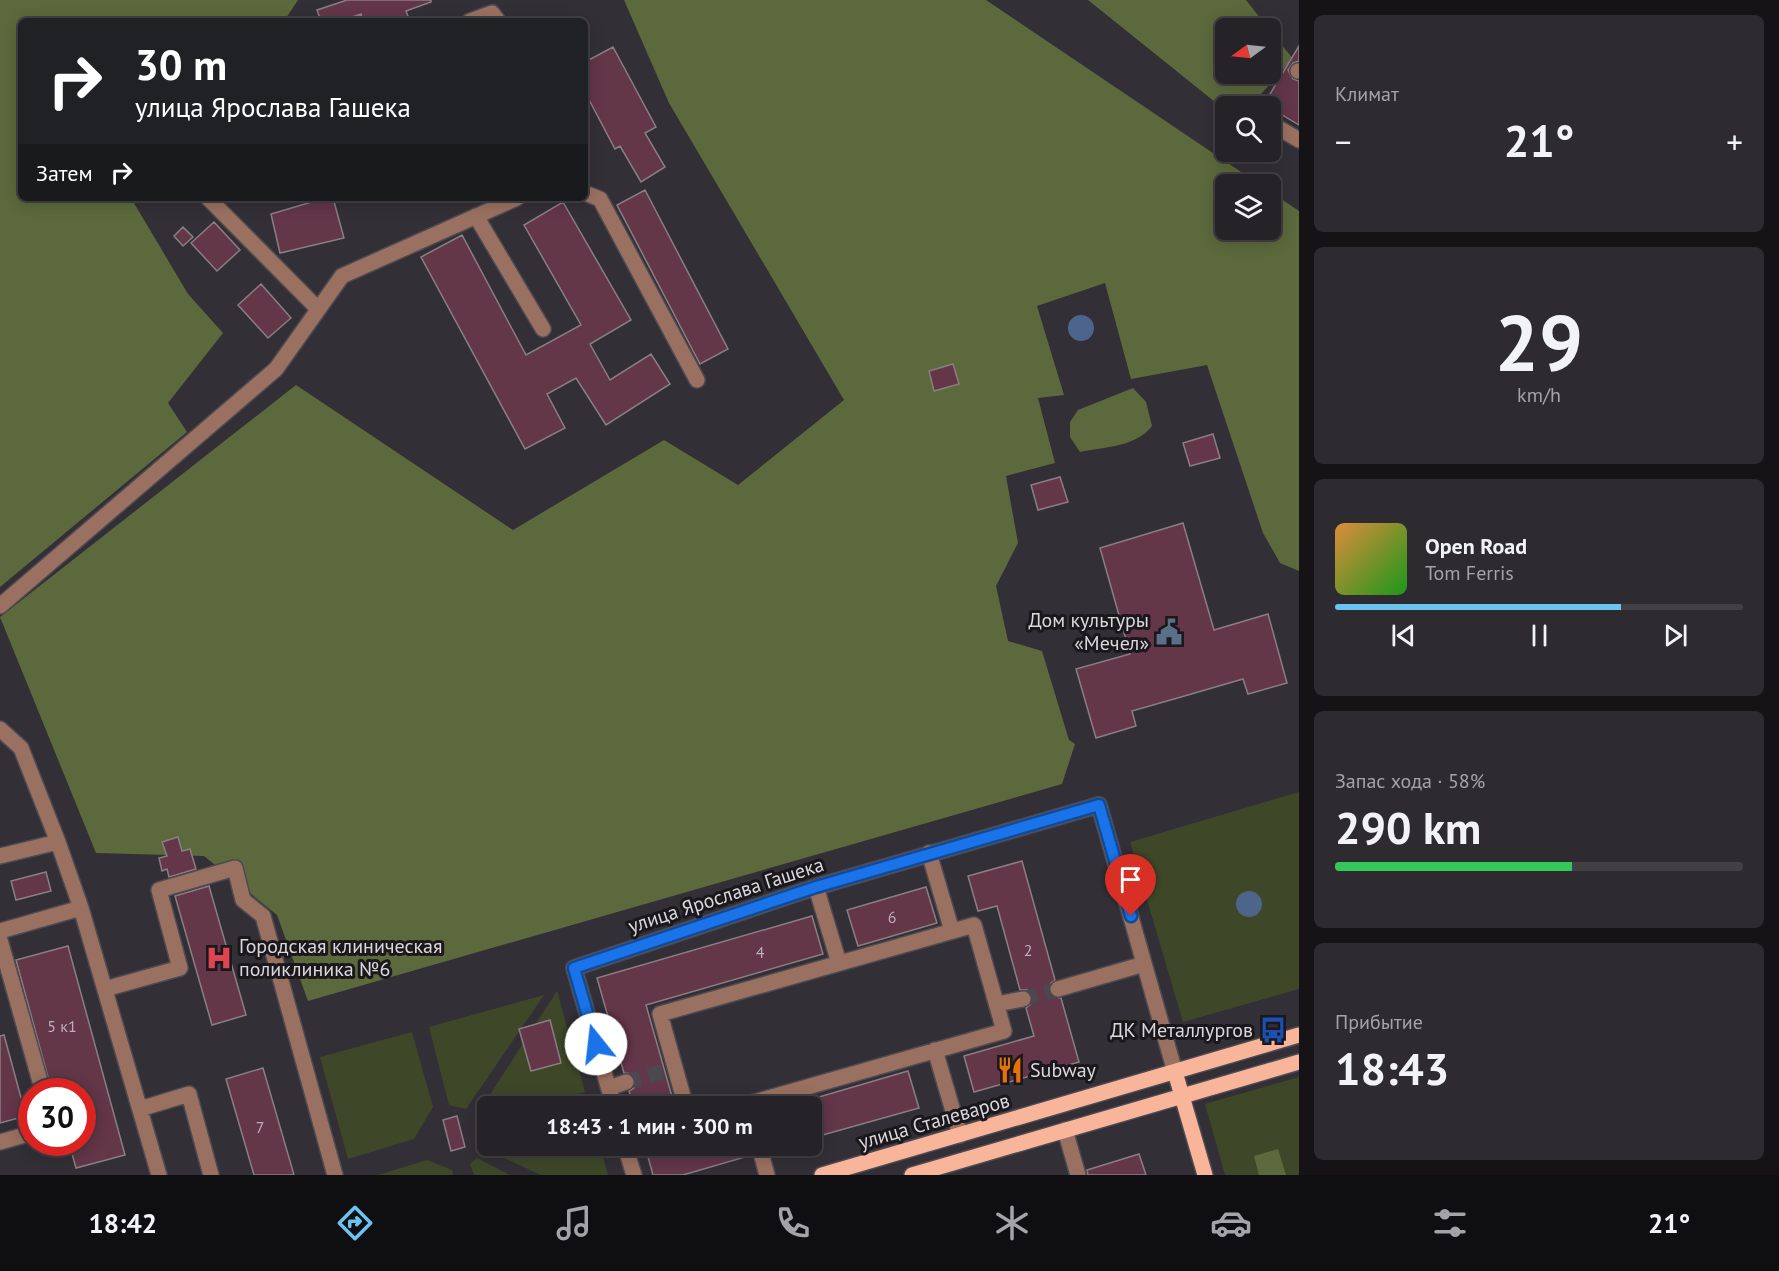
<!DOCTYPE html>
<html lang="ru">
<meta charset="utf-8">
<style>
:root{--surface:#262328;--page:#2e2b30;--text:#f1f3f6;--muted:#a4a4a8;--line:#424045;--accent:#6ac3f1}
body{margin:0;font-family:"PT Sans",sans-serif;background:var(--page);color:var(--text);height:100vh;display:flex;flex-direction:column;font-size:22px;white-space:nowrap}
*{box-sizing:border-box;margin:0}
p{font-size:20px;color:var(--muted)}
.icon{flex:none;width:33px;height:33px;fill:none;stroke:currentColor;stroke-width:2;stroke-linecap:round;stroke-linejoin:round}
.map{position:relative;flex:1;overflow:hidden}
.sheet{display:flex;flex-direction:column;gap:15px;padding:15px;background:#151316;width:480px}
.sheet>*{flex:none}
.guide{position:absolute;left:18px;top:18px;width:570px;height:183px;border-radius:9px;box-shadow:0 3px 15px #0003,0 0 0 2px var(--line);background:#202124;color:#fff;overflow:hidden}
.needle{width:39px;rotate:255deg}
.buttons{position:absolute;left:1215px;top:18px;display:grid;gap:12px}
.buttons a{display:grid;place-items:center;width:66px;height:66px;border-radius:9px;background:var(--surface);box-shadow:0 3px 15px #0003,0 0 0 2px var(--line);font-size:30px}
.speed{position:absolute;left:18px;top:1078px;display:flex;gap:12px;font-size:30px;font-weight:700;text-align:center}
.speed>*{display:grid;place-content:center;width:78px;height:78px;border-radius:50%;background:var(--surface);box-shadow:0 3px 15px #0003,0 0 0 2px var(--line);line-height:1}
.speed .limit{border:9px solid #d22;background:#fff;color:#111}
.pin{position:absolute;display:grid;place-items:center;width:51px;height:51px;color:#fff;margin:-62px -26px;border-radius:50% 50% 50% 0;rotate:-45deg;box-shadow:0 0 6px #0007}
.pin .icon{rotate:45deg}
.me{position:absolute;width:66px;margin:-33px;rotate:344deg;stroke-linejoin:round;filter:drop-shadow(0 0 4px #0008)}
.turn{display:flex;align-items:center;gap:21px;height:126px;padding:0 18px;font-size:27px}
.turn .icon{width:78px;height:78px;stroke-width:2.5}
.turn b{display:block;font-size:42px;line-height:51px}
.then{display:flex;align-items:center;height:57px;padding:0 18px;background:#0003;gap:12px;font-size:22px}
.big{font-size:45px;font-weight:700;line-height:1.1}
.sheet .widget{flex:1;display:flex;flex-direction:column;justify-content:center;gap:9px;min-width:0;padding:0 21px;border-radius:9px;background:var(--page)}
.sheet .dial{align-items:center;gap:0}
.dial b{font-size:78px;line-height:1}
.song{display:flex;align-items:center;gap:18px}
.cover{width:72px;height:72px;border-radius:9px;background:linear-gradient(135deg,hsl(30 70% 55%),hsl(120 70% 35%))}
.played{height:6px;border-radius:3px;background:linear-gradient(90deg,var(--accent) 70%,var(--line) 70%)}
.keys{display:flex;justify-content:space-around;direction:ltr}
.heat{display:flex;justify-content:space-between;align-items:center;font-size:33px;direction:ltr}
.charge{height:9px;border-radius:4px;background:linear-gradient(90deg,#34c759 58%,var(--line) 0)}
.trip{position:absolute;left:477px;top:1096px;width:345px;height:60px;border-radius:9px;background:var(--surface);box-shadow:0 3px 15px #0003,0 0 0 2px var(--line);font-weight:700;line-height:60px;text-align:center}
.tab-bar{display:flex;height:96px;justify-content:space-around;align-items:center;background:#0f0e10;color:var(--muted)}
.tab-bar .icon{width:42px;height:42px}
.tab-bar .current{color:var(--accent)}
.tab-bar b{font-size:27px;color:var(--text)}
main{display:flex;flex:1;min-height:0}
.map>svg:first-child{display:block}
.green{fill:#3e4828}
.forest{fill:#5c693c}
.water{fill:#4d648b}
.building{fill:#633648;stroke:#897f82;stroke-width:1.5}
.lines{fill:none;stroke-linecap:round;stroke-linejoin:round}
.minor-tunnel{stroke:#4c484f;stroke-width:15;stroke-dasharray:15 8;stroke-linecap:butt}
.minor-casing{stroke:#4e4a51;stroke-width:18}
.major-casing{stroke:#4e4a51;stroke-width:18}
.minor{stroke:#9a7161;stroke-width:15}
.major{stroke:#f9b59a;stroke-width:15}
.route-casing{stroke:#114b97;stroke-width:15}
.route{stroke:#1a73e8;stroke-width:10}
.labels{text-anchor:middle;dominant-baseline:central;stroke-width:6;stroke-linejoin:round;paint-order:stroke}
.number-label{font-size:16px;fill:#bcb0b8}
.poi-label{font-size:20px;fill:#dad8dd;stroke:#1a181b;text-anchor:end}
.street-label{font-size:20px;fill:#dad8dd;stroke:#1a181b}
</style>
<main>
<div class="map">
<svg width="1299" height="1175" viewBox="0 0 1299 1175">
<rect width="100%" height="100%" fill="#332f36"/>
<path class="green" d="M 1299,792 L 1299,989 L 1183,1022 L 1130,842 Z
M 557,991 L 585,1092 L 531,1107 L 488,1107 L 486,1119 L 478,1113 Z
M 544,995 L 466,1109 L 449,1105 L 429,1027 Z
M 412,1032 L 433,1107 L 414,1139 L 348,1159 L 320,1057 Z
M 1299,1077 L 1299,1175 L 1225,1175 L 1205,1104 Z
M 487,1144 L 488,1146 L 600,1146 L 608,1175 L 541,1175 L 487,1150 Z
M 477,1158 L 510,1175 L 474,1175 L 470,1164 Z
M 427,1160 L 452,1170 L 453,1175 L 378,1175 Z"/>
<path class="forest" d="M 0,0 L 298,0 L 284,21 L 21,21 L 21,198 L 131,198 L 188,294 L 223,333 L 168,403 L 187,432 L 0,587 Z
M 624,0 L 986,0 L 1259,184 L 1226,184 L 1226,230 L 1270,230 L 1271,192 L 1299,211 L 1299,571 L 1280,563 L 1263,533 L 1207,365 L 1131,379 L 1105,283 L 1037,306 L 1064,395 L 1038,398 L 1055,463 L 1006,476 L 1018,543 L 996,586 L 1008,641 L 1042,651 L 1069,740 L 1075,744 L 1062,784 L 308,1001 L 277,915 L 204,856 L 96,853 L 0,617 L 296,385 L 513,530 L 664,440 L 738,485 L 844,400 L 669,103 Z
M 1088,0 L 1246,0 L 1268,28 L 1226,28 L 1226,74 L 1270,74 L 1271,31 L 1293,59 L 1250,106 L 1226,106 L 1225,110 Z
M 1133,388 L 1146,402 L 1152,426 C 1136,447 1104,447 1080,452 L 1070,437 L 1070,422 L 1078,410 Z
M 1278,1149 L 1286,1175 L 1259,1175 L 1254,1156 Z"/>
<path class="water" d="M1068 328a13 13 0 1 1 26 0a13 13 0 1 1-26 0Z
M1236 904a13 13 0 1 1 26 0a13 13 0 1 1-26 0Z"/>
<path class="building" d="M 347,0 L 431,0 L 431,2 L 406,11 L 410,21 L 363,21 L 361,14 L 341,21 L 321,21 L 317,10 Z
M 1299,46 L 1299,61 L 1293,63 L 1288,70 L 1293,79 L 1299,81 L 1299,125 L 1264,104 Z
M 613,47 L 656,127 L 645,133 L 665,167 L 641,182 L 620,146 L 615,149 L 585,92 L 585,62 Z
M 645,190 L 728,349 L 700,364 L 617,205 Z
M 325,198 L 333,198 L 344,238 L 280,253 L 271,214 Z
M 563,202 L 631,320 L 590,344 L 610,380 L 651,354 L 670,384 L 606,425 L 576,378 L 547,394 L 565,428 L 525,449 L 421,257 L 462,235 L 526,355 L 581,325 L 524,225 Z
M 214,222 L 240,250 L 217,271 L 191,243 Z
M 183,227 L 193,237 L 183,246 L 174,236 Z
M 261,284 L 291,318 L 268,338 L 238,305 Z
M 953,364 L 959,384 L 934,391 L 929,371 Z
M 1213,434 L 1220,458 L 1190,466 L 1183,443 Z
M 1060,477 L 1068,502 L 1038,510 L 1031,485 Z
M 1183,523 L 1214,630 L 1268,614 L 1287,683 L 1248,694 L 1243,679 L 1181,697 L 1132,711 L 1136,726 L 1096,738 L 1076,669 L 1130,654 L 1100,548 Z
M 178,837 L 182,851 L 190,849 L 196,869 L 169,877 L 167,869 L 162,871 L 159,858 L 167,856 L 162,842 Z
M 1022,861 L 1055,980 L 1051,983 L 1049,991 L 1052,996 L 1061,998 L 1079,1062 L 974,1092 L 964,1056 L 1034,1036 L 1026,1008 L 1032,1003 L 1032,997 L 1027,990 L 1020,990 L 997,906 L 978,911 L 968,876 Z
M 46,872 L 51,891 L 16,900 L 11,881 Z
M 209,886 L 246,1015 L 212,1025 L 175,896 Z
M 926,887 L 937,923 L 858,946 L 847,910 Z
M 812,916 L 823,954 L 646,1005 L 675,1107 L 634,1107 L 629,1091 L 634,1088 L 635,1079 L 632,1074 L 624,1073 L 597,978 Z
M 68,946 L 125,1155 L 76,1168 L 69,1143 L 82,1143 L 82,1092 L 52,1092 L 16,960 Z
M 550,1020 L 561,1063 L 531,1071 L 519,1029 Z
M 4,1035 L 26,1116 L 0,1123 L 0,1036 Z
M 263,1068 L 294,1175 L 254,1175 L 226,1079 Z
M 908,1071 L 919,1108 L 812,1138 L 812,1099 Z
M 457,1116 L 465,1147 L 451,1151 L 443,1120 Z
M 645,1146 L 754,1146 L 752,1155 L 683,1175 L 653,1175 Z
M 1139,1154 L 1146,1175 L 1088,1175 L 1087,1170 Z"/>
<g class="lines">
<path class="minor-tunnel" d="M 1023,999 L 1058,989
M 626,1082 L 665,1071"/>
<g class="minor-casing">
<path id="minor" d="M 470,21 L 492,13 L 498,21
M 1298,71 L 1299,71
M 1270,123 L 1299,140
M 585,193 L 600,199 L 697,380
M 208,198 L 318,309
M 476,216 L 543,329
M 0,606 L 276,369 L 342,276 L 517,198
M 0,729 L 21,748 L 58,842 L 81,908 L 159,1175
M 929,853 L 952,931
M 0,856 L 58,842
M 816,887 L 839,963
M 0,931 L 81,908
M 0,940 L 43,1092
M 105,989 L 180,968 L 159,890 L 235,868 L 243,900 L 263,916 L 335,1175
M 1058,989 L 1144,964
M 997,1004 L 1023,999
M 935,1050 L 960,1135
M 609,1088 L 626,1082
M 614,1107 L 574,968 L 816,887 L 1099,805 L 1175,1072
M 686,1107 L 660,1014 L 974,925 L 1004,1031 L 737,1107
M 140,1109 L 189,1094 L 211,1175
M 1065,1130 L 1078,1175
M 0,1142 L 32,1133
M 625,1146 L 634,1175
M 761,1153 L 767,1175"/>
</g>
<g class="major-casing">
<path id="major" d="M 1175,1072 L 1205,1175
M 822,1175 L 1299,1035
M 912,1175 L 1299,1062"/>
</g>
<use href="#minor" class="minor"/>
<use href="#major" class="major"/>
</g>
<g class="lines">
<g class="route-casing">
<path id="route" d="M 596,1044 L 574,968 L 816,887 L 1099,805 L 1131,916"/>
</g>
<use href="#route" class="route"/>
</g>
<defs>
<g id="civic-bare" transform="scale(2.07)"><path d="M-.6-6.5H3V-4.5H.6V-3L4-1V1h2V6H-6V1h2V-1L-.6-3ZM-1.2 2.5V6h2.4V2.5Z" fill="#5c6f8a" stroke="#1a181b" stroke-width="2.5" paint-order="stroke"/></g>
<g id="hospital-bare" transform="scale(2.07)"><path d="M-5-5h3v3.5h4V-5h3V5h-3V1.5h-4V5h-3Z" fill="#e0444e" stroke="#1a181b" stroke-width="2.5" paint-order="stroke"/></g>
<g id="bus-bare" transform="scale(2.07)"><path d="M-5-6H5V4H4V6H2V4H-2V6H-4V4H-5ZM-3.5-4V0h7V-4ZM-3.5 1.2v1.5H-2V1.2ZM2 1.2v1.5H3.5V1.2Z" fill="#1a4fb4" stroke="#1a181b" stroke-width="2.5" paint-order="stroke"/></g>
<g id="restaurant-bare" transform="scale(2.07)"><path d="M-5-6h1v4h1v-4h1v4h1v-4h1v5L-1.5 .5V6h-2V.5L-5-1ZM5-6V6H3V1.5H1.5Q1.5-4 5-6Z" fill="#e8710a" stroke="#1a181b" stroke-width="2.5" paint-order="stroke"/></g>
</defs>
<g fill-rule="evenodd">
<use href="#civic-bare" x="1169" y="632"/>
<use href="#hospital-bare" x="219" y="958"/>
<use href="#bus-bare" x="1273" y="1030"/>
<use href="#restaurant-bare" x="1010" y="1070"/>
</g>
<g class="labels">
<g class="number-label">
<text x="892" y="917">6</text>
<text x="1028" y="950">2</text>
<text x="760" y="952">4</text>
<text x="62" y="1026">5 к1</text>
<text x="260" y="1127">7</text>
</g>
<g class="poi-label">
<text x="1149" y="620">Дом культуры<tspan x="1149" dy="23">«Мечел»</tspan></text>
<text x="239" y="946" text-anchor="start">Городская клиническая<tspan x="239" dy="23">поликлиника №6</tspan></text>
<text x="1253" y="1030">ДК Металлургов</text>
<text x="1030" y="1070" text-anchor="start">Subway</text>
</g>
<g class="street-label">
<text transform="translate(726 895) rotate(-18)">улица Ярослава Гашека</text>
<text transform="translate(934 1121) rotate(-16)">улица Сталеваров</text>
</g>
</g>
</svg>
<div class="buttons">
<a><svg class="needle" viewBox="-14 -14 28 28"><path d="M0-13l5 13h-10z" fill="#e53935"/><path d="M0 13l5-13h-10z" fill="#a4a4a8"/></svg></a>
<a><svg class="icon" aria-label="search" viewBox="0 0 24 24"><circle cx="10" cy="10" r="6"/><path d="M15 15l6 6"/></svg></a>
<a><svg class="icon" aria-label="layers" viewBox="0 0 24 24"><path d="M12 4l9 5-9 5-9-5zM3 14l9 5 9-5"/></svg></a>
</div>
<div class="speed"><div class="limit">30</div></div>
<div class="pin" style="left:1131px;top:916px;background:#d93025"><svg class="icon" aria-label="arrive" viewBox="0 0 24 24"><path d="M6 21V4h12l-3 4 3 4H6"/></svg></div>
<svg class="me" style="left:596px;top:1044px" viewBox="-20 -20 40 40"><circle r="19" fill="#fff"/><path d="M0-13L10 11 0 6-10 11z" fill="#1a73e8"/></svg>
<div class="trip">18:43 · 1 мин · 300 m</div>
<div class="guide">
<div class="turn"><svg class="icon" aria-label="right" viewBox="0 0 24 24"><path d="M7 20v-9h11M14 6l5 5-5 5"/></svg><div><b>30 m</b>улица Ярослава Гашека</div></div>
<div class="then">Затем<svg class="icon" aria-label="right" viewBox="0 0 24 24"><path d="M7 20v-9h11M14 6l5 5-5 5"/></svg></div>
</div>
</div>
<section class="sheet">
<div class="widget"><p>Климат</p>
<div class="heat"><a>−</a><b class="big">21°</b><a>+</a></div>
</div>
<div class="widget dial"><b>29</b><p>km/h</p></div>
<div class="widget">
<div class="song"><i class="cover"></i><div><b>Open Road</b><p>Tom Ferris</p></div></div>
<div class="played"></div>
<div class="keys"><svg class="icon" aria-label="previous" viewBox="0 0 24 24"><path d="M18 5L8 12l10 7zM5 5v14"/></svg><svg class="icon" aria-label="pause" viewBox="0 0 24 24"><path d="M8 5v14M16 5v14"/></svg><svg class="icon" aria-label="next" viewBox="0 0 24 24"><path d="M6 5l10 7-10 7zM19 5v14"/></svg></div>
</div>
<div class="widget"><p>Запас хода · 58%</p><b class="big">290 km</b><div class="charge"></div></div>
<div class="widget"><p>Прибытие</p><b class="big">18:43</b></div>
</section>
</main>
<nav class="tab-bar">
<b>18:42</b>
<svg class="icon current" aria-label="directions" viewBox="0 0 24 24"><path d="M12 3l9 9-9 9-9-9zM9 14v-3h6M13 9l2 2-2 2"/></svg>
<svg class="icon" aria-label="music" viewBox="0 0 24 24"><path d="M9 18V5l10-2v13"/><circle cx="6" cy="18" r="3"/><circle cx="16" cy="16" r="3"/></svg>
<svg class="icon" aria-label="phone" viewBox="0 0 24 24"><path d="M5 4h4l2 5-3 2q2 4 5 5l2-3 5 2v4C11 20 4 13 5 4z"/></svg>
<svg class="icon" aria-label="climate" viewBox="0 0 24 24"><path d="M12 3v18M4 7l16 10M4 17L20 7"/></svg>
<svg class="icon" aria-label="car" viewBox="0 0 24 24"><path d="M5 17H2v-5l4-1 3-4h7l3 4 3 1v5h-3M9 17h6M6 11h13"/><circle cx="7" cy="17" r="2"/><circle cx="17" cy="17" r="2"/></svg>
<svg class="icon" aria-label="filters" viewBox="0 0 24 24"><path d="M4 7h16M4 17h16"/><circle cx="9" cy="7" r="2"/><circle cx="15" cy="17" r="2"/></svg>
<b>21°</b>
</nav>
